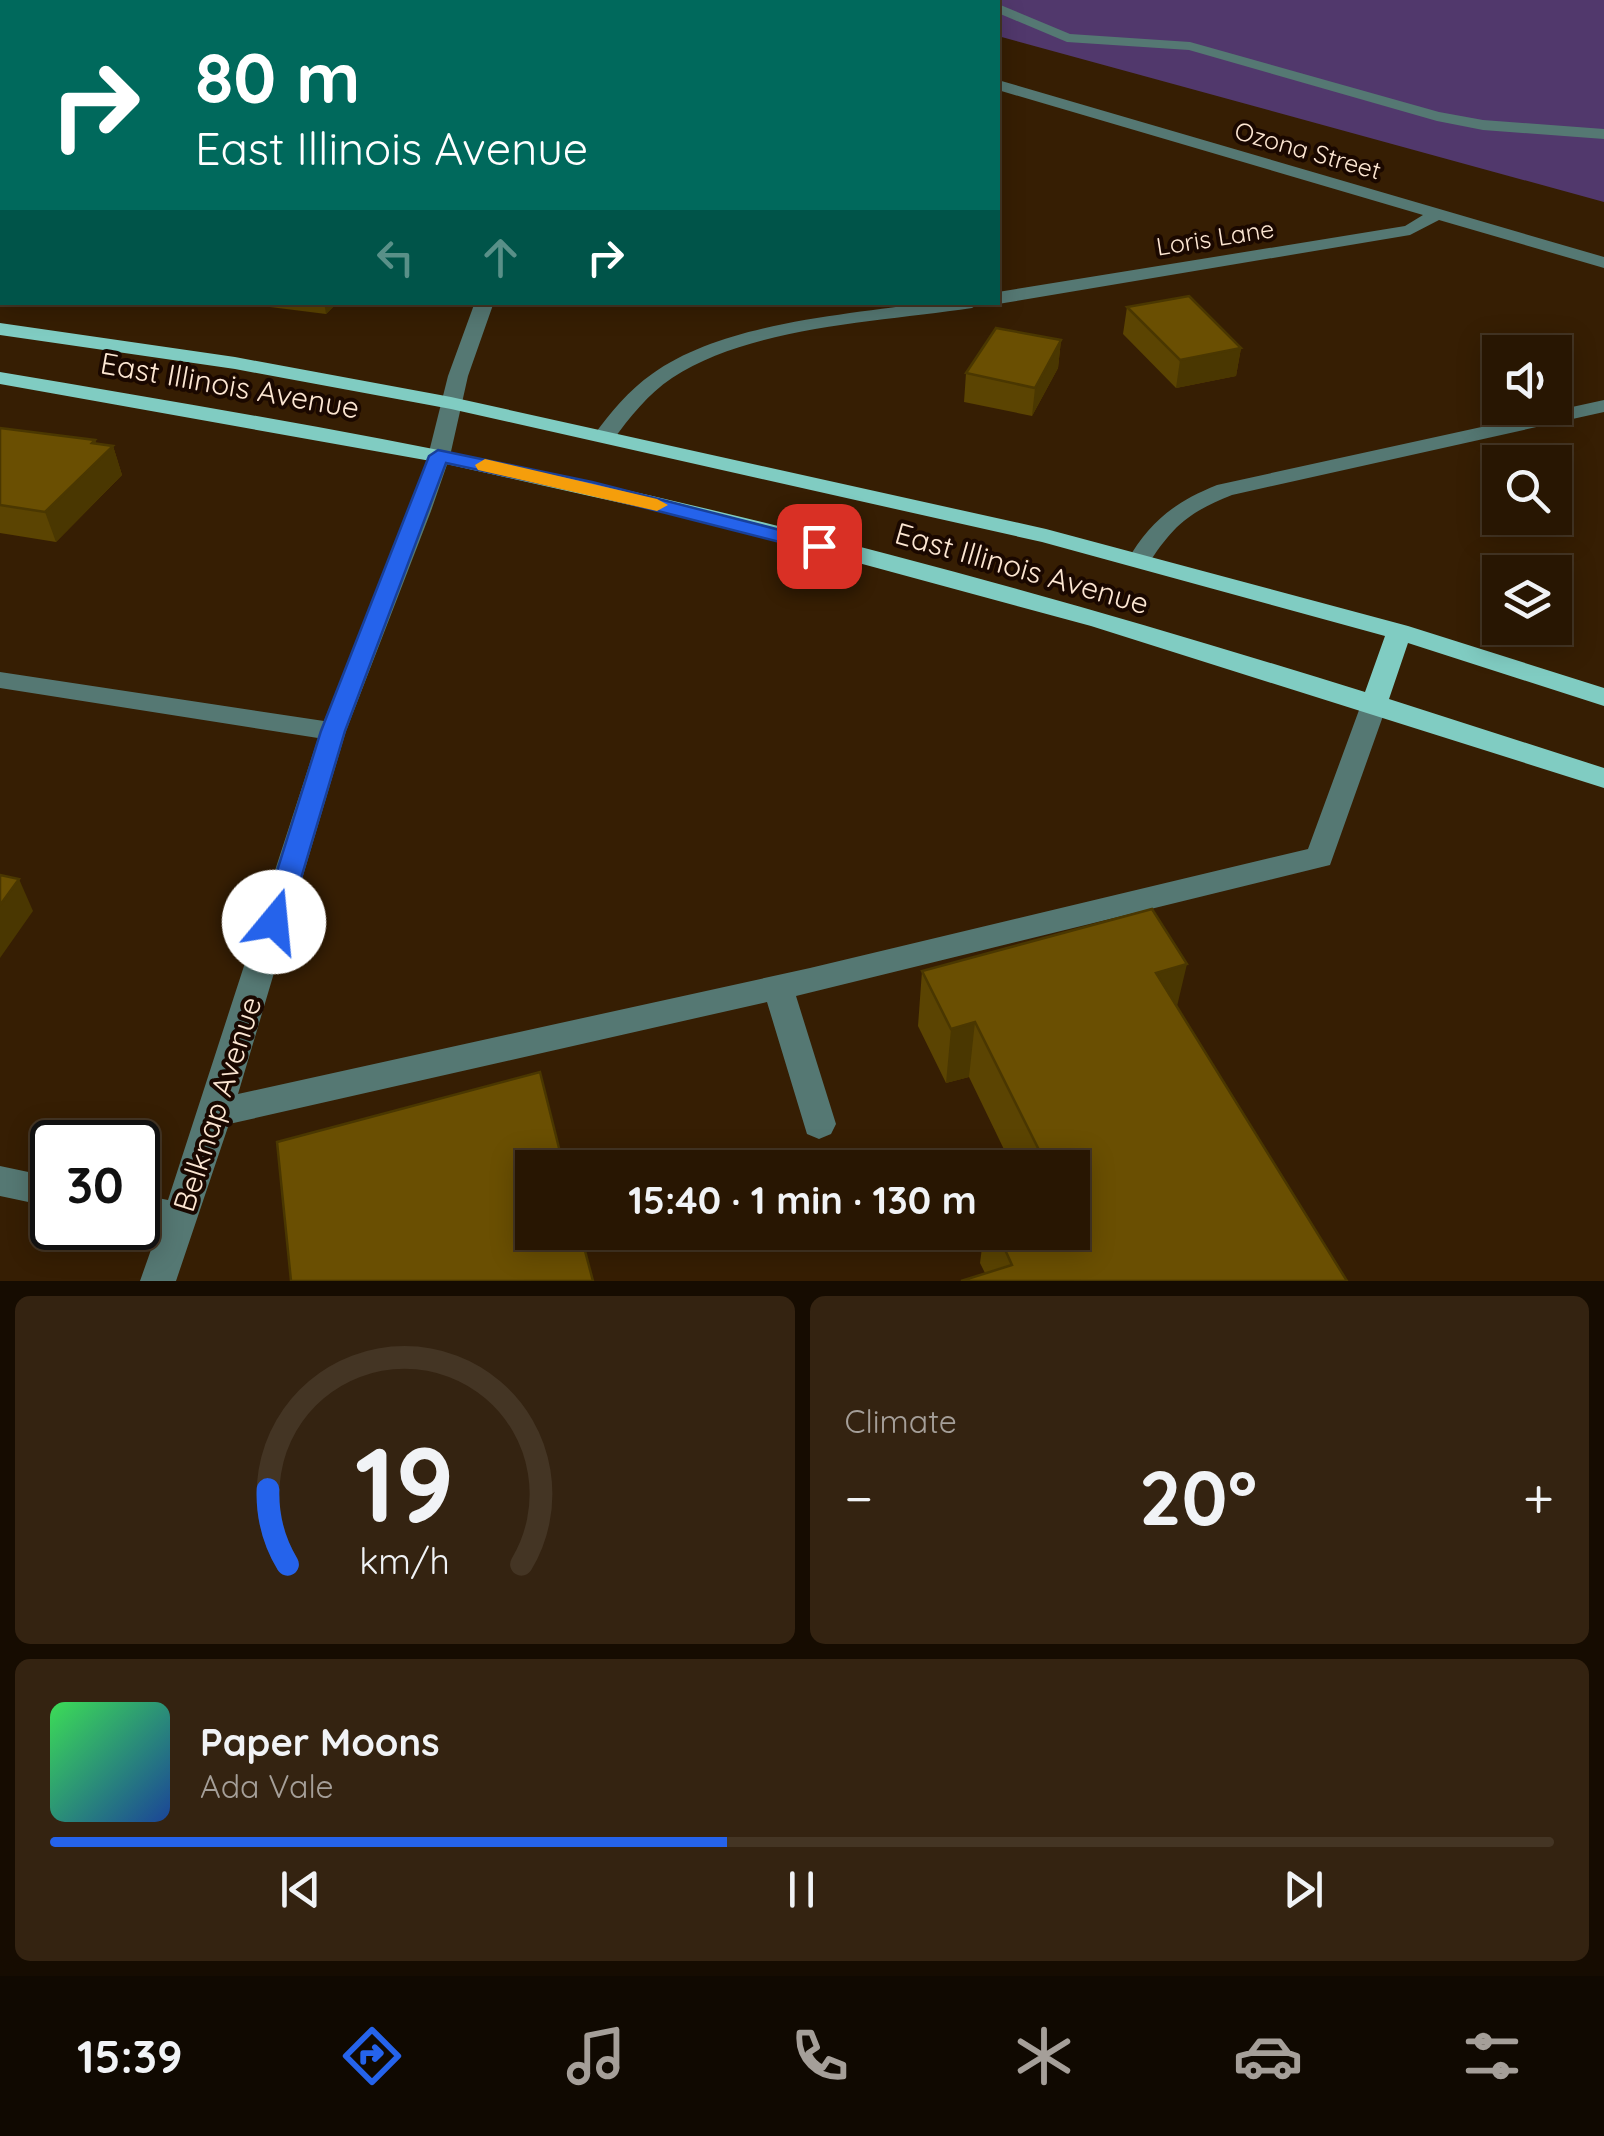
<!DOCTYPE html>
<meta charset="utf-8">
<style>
:root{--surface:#281602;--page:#342311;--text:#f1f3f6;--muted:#a59f99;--line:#443524;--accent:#2563eb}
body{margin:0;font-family:Quicksand,sans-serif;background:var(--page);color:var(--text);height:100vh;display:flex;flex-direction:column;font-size:38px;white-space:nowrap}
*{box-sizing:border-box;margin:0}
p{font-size:32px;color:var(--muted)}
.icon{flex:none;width:55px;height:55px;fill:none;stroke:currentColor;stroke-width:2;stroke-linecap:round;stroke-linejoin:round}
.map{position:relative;height:1281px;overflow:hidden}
.details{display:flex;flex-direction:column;gap:15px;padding:15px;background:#160c01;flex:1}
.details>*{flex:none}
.banner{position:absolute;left:0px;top:0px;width:1000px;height:305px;box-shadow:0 5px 25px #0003,0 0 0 2px var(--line);background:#00695c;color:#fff;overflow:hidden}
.buttons{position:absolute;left:1482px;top:335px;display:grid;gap:20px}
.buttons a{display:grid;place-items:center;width:90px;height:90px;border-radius:0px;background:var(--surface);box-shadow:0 5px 25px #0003,0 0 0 2px var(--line);font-size:50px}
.speed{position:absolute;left:30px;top:1120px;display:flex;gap:20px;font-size:50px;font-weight:700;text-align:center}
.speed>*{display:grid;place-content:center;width:130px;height:130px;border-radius:50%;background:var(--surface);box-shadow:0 5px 25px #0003,0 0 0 2px var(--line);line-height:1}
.speed .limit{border:5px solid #111;border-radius:15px;background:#fff;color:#111}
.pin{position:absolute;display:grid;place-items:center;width:85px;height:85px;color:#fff;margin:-42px;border-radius:20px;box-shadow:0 5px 15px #0006}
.me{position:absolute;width:110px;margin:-55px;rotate:17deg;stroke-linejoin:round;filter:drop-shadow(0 0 8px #0008)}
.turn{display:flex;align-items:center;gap:35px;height:210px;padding:0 30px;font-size:45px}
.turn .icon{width:130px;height:130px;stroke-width:2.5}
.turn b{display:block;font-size:70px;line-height:85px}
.lanes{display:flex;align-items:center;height:95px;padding:0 30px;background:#0003;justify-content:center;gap:50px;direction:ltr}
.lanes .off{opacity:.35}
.big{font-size:75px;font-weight:800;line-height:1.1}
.details .tile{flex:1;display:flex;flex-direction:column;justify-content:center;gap:15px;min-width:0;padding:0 35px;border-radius:15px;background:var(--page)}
.details .dial{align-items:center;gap:0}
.dial svg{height:260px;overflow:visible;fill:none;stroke:var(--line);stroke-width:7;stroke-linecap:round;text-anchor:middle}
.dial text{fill:var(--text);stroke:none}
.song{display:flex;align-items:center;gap:30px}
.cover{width:120px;height:120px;border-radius:15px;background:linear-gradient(135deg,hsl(130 70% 55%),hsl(220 70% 35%))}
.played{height:10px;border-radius:5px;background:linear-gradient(90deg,var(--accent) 45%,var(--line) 45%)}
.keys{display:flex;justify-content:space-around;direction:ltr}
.heat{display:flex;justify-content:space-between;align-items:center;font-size:55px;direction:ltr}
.details .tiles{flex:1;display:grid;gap:15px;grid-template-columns:1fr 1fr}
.tile:last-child{grid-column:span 2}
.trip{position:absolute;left:515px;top:1150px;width:575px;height:100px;border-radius:0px;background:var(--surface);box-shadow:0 5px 25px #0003,0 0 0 2px var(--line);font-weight:800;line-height:100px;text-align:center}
.dock{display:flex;height:160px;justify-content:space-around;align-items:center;background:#100901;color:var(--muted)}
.dock .icon{width:70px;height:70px}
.dock .on{color:var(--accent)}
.dock b{font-size:45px;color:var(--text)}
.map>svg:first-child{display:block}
.green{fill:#51386c}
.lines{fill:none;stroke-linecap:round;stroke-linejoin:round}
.minor{fill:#557873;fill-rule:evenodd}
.major{fill:#80ccc2;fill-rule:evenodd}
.wall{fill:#5b4402}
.shaded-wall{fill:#4a3701}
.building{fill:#6a4f02;stroke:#4a3701;stroke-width:2.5}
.route{fill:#2563eb;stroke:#184099;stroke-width:2.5}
.slow{fill:#f59e0b}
.labels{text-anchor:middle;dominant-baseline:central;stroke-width:8;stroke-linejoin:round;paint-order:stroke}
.far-street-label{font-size:25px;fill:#fde7d3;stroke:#1a0800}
.street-label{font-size:30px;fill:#fde7d3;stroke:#1a0800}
</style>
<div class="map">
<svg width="1604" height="1281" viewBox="0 0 1604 1281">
<rect width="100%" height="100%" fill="#361e03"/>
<path class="green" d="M 865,0 L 1604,0 L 1604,202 L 998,36 L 998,2 Z"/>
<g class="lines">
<path class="minor" d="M 694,0 L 718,0 L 720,2 L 696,2 Z
M 962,0 L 986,0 L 988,2 L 964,2 Z
M 998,4 L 1070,34 L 1190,42 L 1439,112 L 1483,120 L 1604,129 L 1604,139 L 1483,130 L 1437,121 L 1189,50 L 1067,42 L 998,13 Z
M 998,80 L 1604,257 L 1604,268 L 1439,220 L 1410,235 L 998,304 L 993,302 L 998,302 L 998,292 L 1405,226 L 1423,215 L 998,90 Z
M 475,302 L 494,302 L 468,376 L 450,456 L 431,511 L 346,731 L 238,1094 L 810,968 L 1308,849 L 1362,702 L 1366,696 L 1384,696 L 1388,702 L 1330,865 L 796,996 L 836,1124 L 831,1134 L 819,1139 L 807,1134 L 767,1002 L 229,1124 L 176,1281 L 140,1281 L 158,1230 L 138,1226 L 138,1194 L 168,1200 L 318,738 L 0,688 L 0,672 L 324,721 L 409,511 L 428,456 L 448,376 Z
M 932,302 L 981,302 L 972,308 C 880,322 751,326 672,378 C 648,394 630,417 613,440 L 597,440 L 594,435 C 610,413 629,390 652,374 C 724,322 846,315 932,302 Z
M 1604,400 L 1604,412 L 1232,495 C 1187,513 1173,526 1147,566 L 1131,566 L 1127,561 C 1150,521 1175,502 1217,485 Z
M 0,1166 L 52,1177 L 52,1207 L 0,1196 Z"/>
<path class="major" d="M 0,323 L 235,357 L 451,397 L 1046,529 L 1408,626 L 1604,688 L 1604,706 L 1408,643 L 1389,699 L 1604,768 L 1604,788 L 1091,626 L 715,524 L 442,463 L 0,384 L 0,372 C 196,405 392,438 586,481 C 849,539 1108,612 1365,692 L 1385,636 L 1042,542 L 451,409 L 235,369 L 0,335 Z"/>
</g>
<path class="wall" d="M 0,0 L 11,0 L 11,2 L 2,2 L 2,156 L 0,156 Z
M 0,206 L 2,206 L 2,281 L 0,280 Z
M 231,302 L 338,302 L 326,314 Z
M 1127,307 L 1241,348 L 1236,376 L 1176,388 L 1123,334 Z
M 1061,340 L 1058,368 L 1032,416 L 964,402 L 966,373 Z
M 0,428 L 95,440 L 96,443 L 113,446 L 122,475 L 56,542 L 0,533 Z
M 922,971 L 1177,1007 L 1347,1281 L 985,1273 L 980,1263 L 984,1232 L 1072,1232 L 1072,1168 L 1013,1168 L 969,1077 L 946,1083 L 918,1026 Z"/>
<path class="shaded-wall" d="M 324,302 L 338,302 L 326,314 Z
M 1061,340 L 1058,368 L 1032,416 L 1035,388 Z
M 1241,348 L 1236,376 L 1176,388 L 1180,360 Z
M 95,440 L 101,458 L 113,446 L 122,475 L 56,542 L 45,512 Z
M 19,879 L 33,911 L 0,958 L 0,905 Z
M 1187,964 L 1174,1019 L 1156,973 Z
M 975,1022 L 969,1077 L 946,1083 L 951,1029 Z"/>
<path class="building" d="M 0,0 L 8,0 L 8,2 L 2,2 L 2,131 L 0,131 Z
M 155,0 L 168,0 L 168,2 L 132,2 Z
M 371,0 L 466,0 L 467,2 L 371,2 Z
M 0,206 L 2,206 L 2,255 L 0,255 Z
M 1189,296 L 1241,348 L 1180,360 L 1127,307 Z
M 996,328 L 1061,340 L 1035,388 L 966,373 Z
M 0,428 L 95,440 L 92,443 L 113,446 L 45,512 L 0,505 Z
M 0,875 L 19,879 L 0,905 Z
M 1152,909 L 1187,964 L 1156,973 L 1347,1281 L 961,1281 L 1012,1265 L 997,1232 L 1072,1232 L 1072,1168 L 1048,1168 L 975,1022 L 951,1029 L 922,971 Z
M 540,1072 L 564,1168 L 532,1168 L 532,1232 L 580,1232 L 593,1281 L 291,1281 L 277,1142 Z"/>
<path class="route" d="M 438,450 L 592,482 L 827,542 L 830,546 L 819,552 L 591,494 L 446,463 L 345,731 L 288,922 L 284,930 L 274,933 L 265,930 L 261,922 L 321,731 L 429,456 Z"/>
<path class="slow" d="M 485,459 L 657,499 L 668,505 L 657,511 L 478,470 L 475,465 Z"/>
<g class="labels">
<g class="far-street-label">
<text transform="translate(1308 150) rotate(16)">Ozona Street</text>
<text transform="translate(1215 237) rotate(-9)">Loris Lane</text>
</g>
<g class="street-label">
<text transform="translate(230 385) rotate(10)">East Illinois Avenue</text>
<text transform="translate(1022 568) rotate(16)">East Illinois Avenue</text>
<text transform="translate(217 1104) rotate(-72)">Belknap Avenue</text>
</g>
</g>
</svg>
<div class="buttons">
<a><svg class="icon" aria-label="sound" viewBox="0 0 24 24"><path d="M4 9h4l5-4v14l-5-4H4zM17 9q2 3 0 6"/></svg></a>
<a><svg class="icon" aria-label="search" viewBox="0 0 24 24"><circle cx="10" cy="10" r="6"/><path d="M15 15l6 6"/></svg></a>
<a><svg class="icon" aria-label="layers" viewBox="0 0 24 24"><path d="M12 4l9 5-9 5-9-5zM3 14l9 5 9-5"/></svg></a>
</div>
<div class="speed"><div class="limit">30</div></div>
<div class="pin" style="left:819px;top:546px;background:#d93025"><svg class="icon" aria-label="arrive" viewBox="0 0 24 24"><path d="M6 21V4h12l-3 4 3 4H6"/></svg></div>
<svg class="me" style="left:274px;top:922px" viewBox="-20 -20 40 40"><circle r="19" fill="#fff"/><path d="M0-13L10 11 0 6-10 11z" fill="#2563eb"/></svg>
<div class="trip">15:40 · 1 min · 130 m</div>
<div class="banner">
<div class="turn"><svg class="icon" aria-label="right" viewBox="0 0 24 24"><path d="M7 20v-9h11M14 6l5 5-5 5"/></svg><div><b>80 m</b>East Illinois Avenue</div></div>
<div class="lanes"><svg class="icon off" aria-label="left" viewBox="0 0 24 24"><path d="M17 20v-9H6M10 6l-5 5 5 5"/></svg><svg class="icon off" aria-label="ahead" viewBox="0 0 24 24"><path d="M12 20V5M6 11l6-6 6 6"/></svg><svg class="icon" aria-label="right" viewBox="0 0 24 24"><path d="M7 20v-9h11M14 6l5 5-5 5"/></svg></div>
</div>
</div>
<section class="details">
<div class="tiles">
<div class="tile dial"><svg viewBox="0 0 100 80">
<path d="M14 69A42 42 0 1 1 86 69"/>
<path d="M14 69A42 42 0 0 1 8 46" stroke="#2563eb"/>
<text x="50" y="56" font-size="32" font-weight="700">19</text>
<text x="50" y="72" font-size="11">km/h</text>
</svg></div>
<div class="tile"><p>Climate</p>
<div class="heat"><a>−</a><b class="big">20°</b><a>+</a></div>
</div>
<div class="tile">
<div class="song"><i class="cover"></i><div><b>Paper Moons</b><p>Ada Vale</p></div></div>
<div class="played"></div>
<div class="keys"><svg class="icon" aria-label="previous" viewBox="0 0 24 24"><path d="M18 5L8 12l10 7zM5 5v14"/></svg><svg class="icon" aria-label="pause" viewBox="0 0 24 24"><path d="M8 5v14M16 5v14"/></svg><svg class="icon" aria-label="next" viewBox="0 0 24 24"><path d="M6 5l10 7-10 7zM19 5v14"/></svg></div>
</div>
</div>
</section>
<nav class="dock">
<b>15:39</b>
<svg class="icon on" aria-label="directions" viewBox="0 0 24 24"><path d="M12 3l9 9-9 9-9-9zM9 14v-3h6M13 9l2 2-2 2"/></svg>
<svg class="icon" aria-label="music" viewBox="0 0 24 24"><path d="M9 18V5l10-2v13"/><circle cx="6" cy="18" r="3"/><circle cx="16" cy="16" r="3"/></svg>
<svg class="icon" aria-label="phone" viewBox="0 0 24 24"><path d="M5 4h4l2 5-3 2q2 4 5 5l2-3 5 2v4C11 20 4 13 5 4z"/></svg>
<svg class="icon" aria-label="climate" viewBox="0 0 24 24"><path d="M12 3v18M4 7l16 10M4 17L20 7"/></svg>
<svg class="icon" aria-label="car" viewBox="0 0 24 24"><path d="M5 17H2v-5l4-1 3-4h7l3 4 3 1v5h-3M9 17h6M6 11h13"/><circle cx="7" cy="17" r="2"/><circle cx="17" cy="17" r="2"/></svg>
<svg class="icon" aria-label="filters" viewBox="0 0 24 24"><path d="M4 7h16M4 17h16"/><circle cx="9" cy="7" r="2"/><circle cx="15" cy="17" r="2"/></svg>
</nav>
